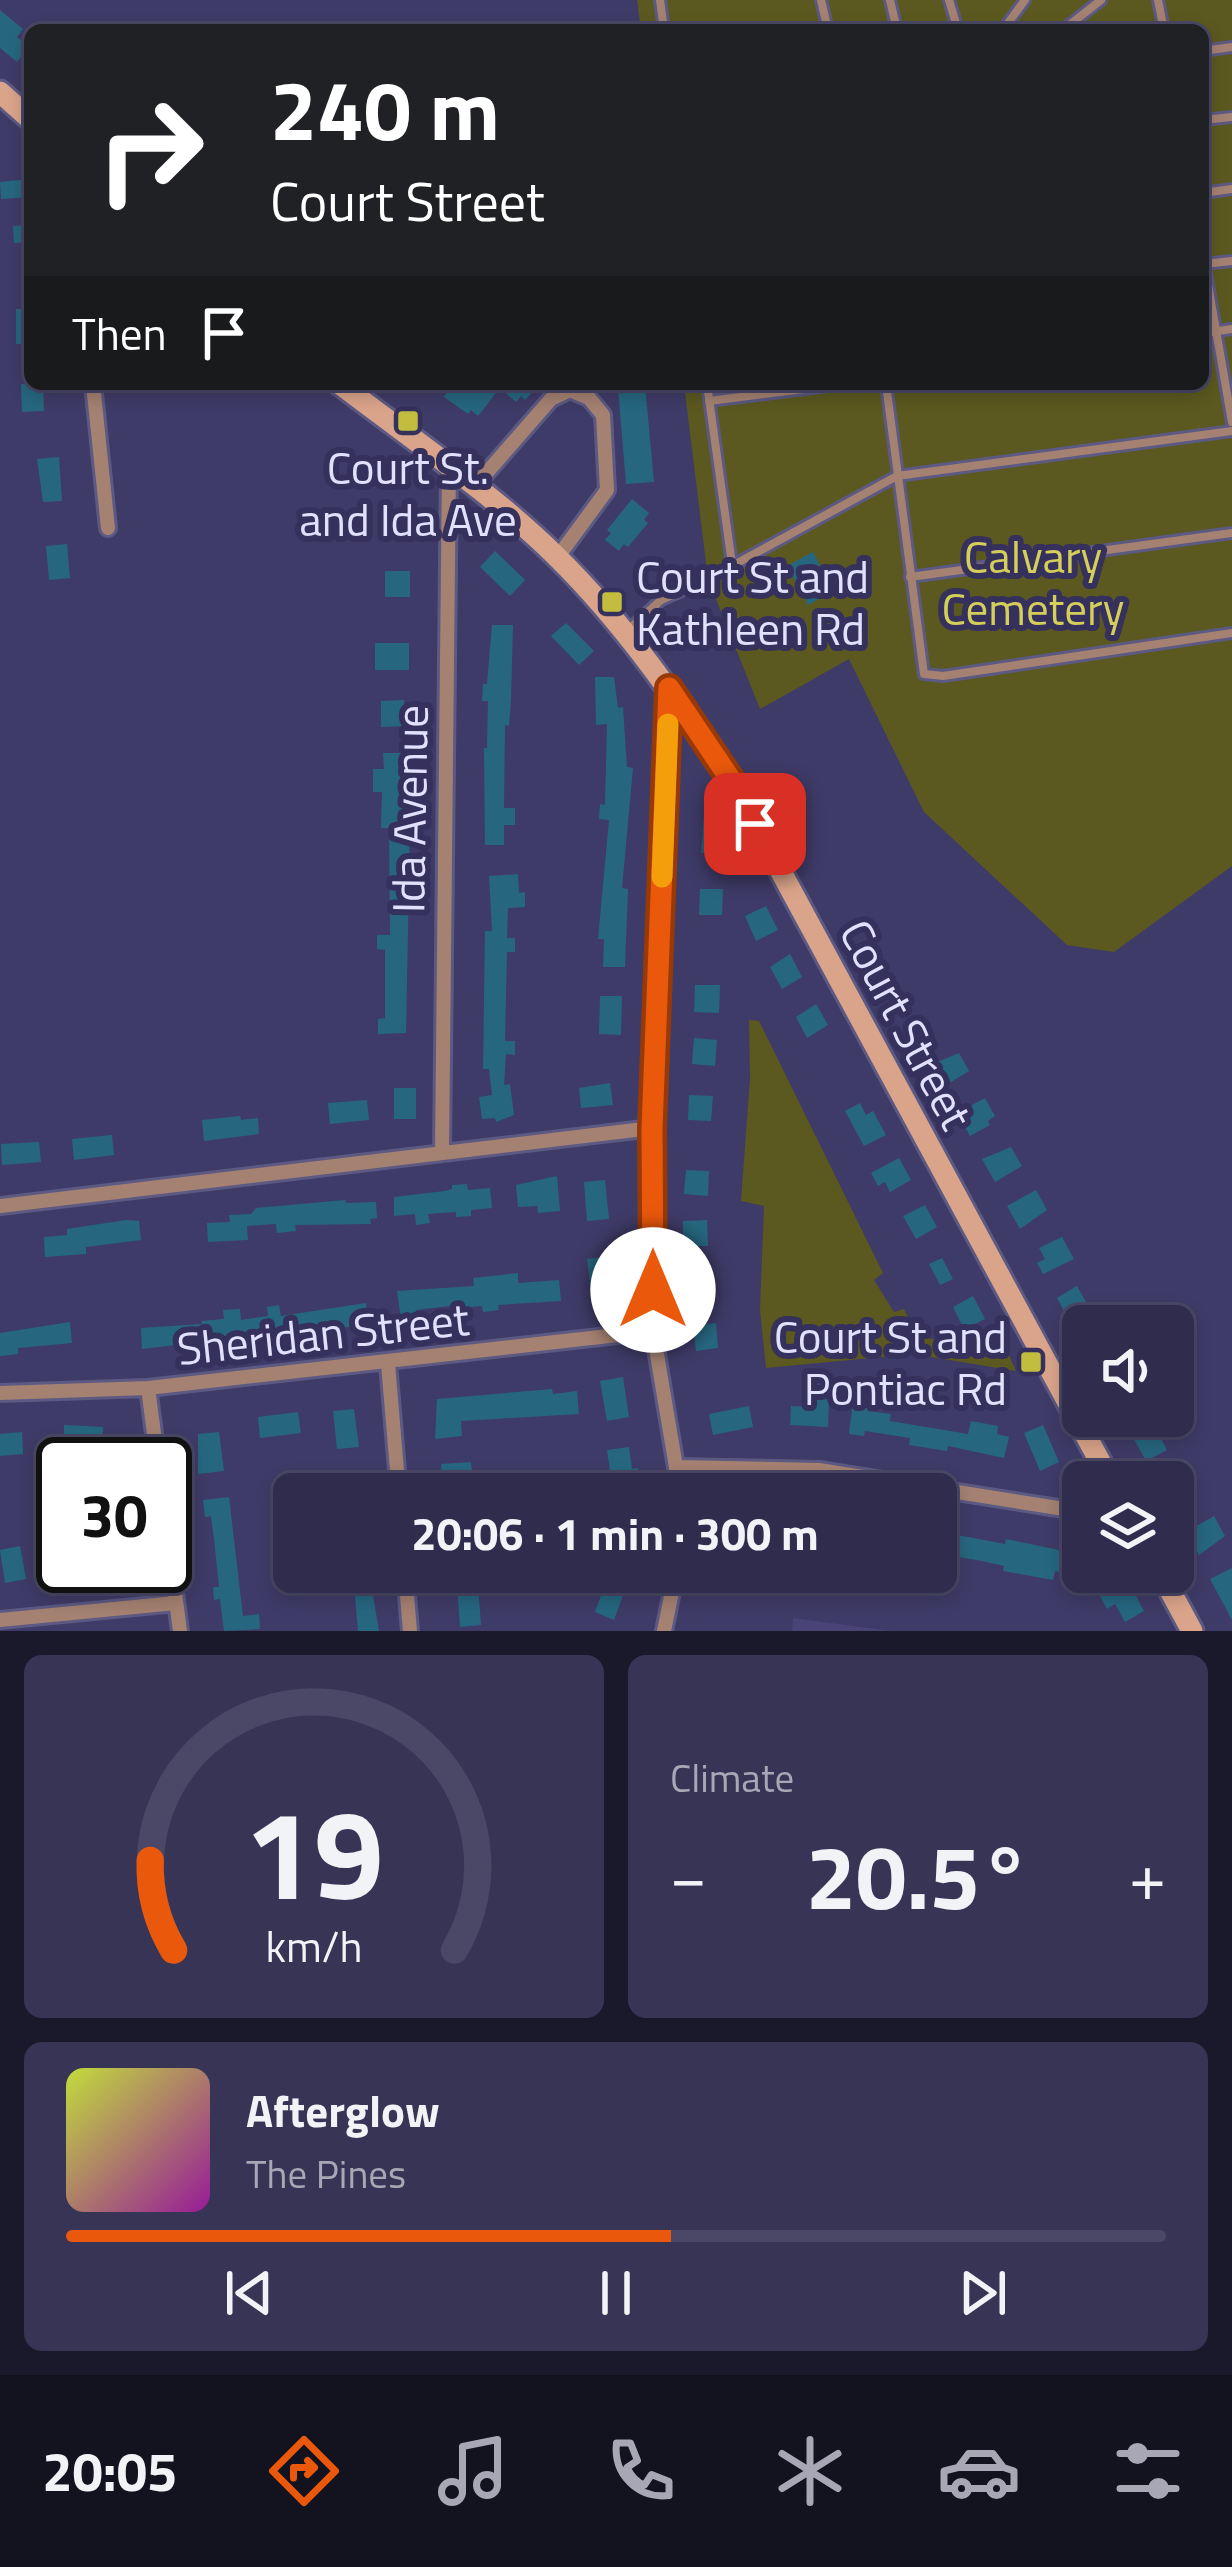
<!DOCTYPE html>
<meta charset="utf-8">
<style>
:root{--surface:#2f2c4e;--page:#373455;--text:#f1f3f6;--muted:#a7a7b6;--line:#4a4866;--accent:#ea580c}
body{margin:0;font-family:"Titillium Web",sans-serif;background:var(--page);color:var(--text);height:100vh;display:flex;flex-direction:column;font-size:45px;white-space:nowrap}
*{box-sizing:border-box;margin:0}
p{font-size:39px;color:var(--muted)}
.icon{flex:none;width:66px;height:66px;fill:none;stroke:currentColor;stroke-width:2;stroke-linecap:round;stroke-linejoin:round}
.map{position:relative;height:1631px;overflow:hidden}
.drawer{display:flex;flex-direction:column;gap:24px;padding:24px;background:#1a182b;flex:1}
.drawer>*{flex:none}
.banner{position:absolute;left:24px;top:24px;width:1185px;height:366px;border-radius:18px;box-shadow:0 6px 18px #0003,0 0 0 3px var(--line);background:#202124;color:#fff;overflow:hidden}
.controls{position:absolute;left:1062px;top:1305px;display:grid;gap:24px}
.controls a{display:grid;place-items:center;width:132px;height:132px;border-radius:18px;background:var(--surface);box-shadow:0 6px 18px #0003,0 0 0 3px var(--line);font-size:60px}
.speed{position:absolute;left:36px;top:1437px;display:flex;gap:24px;font-size:60px;font-weight:700;text-align:center}
.speed>*{display:grid;place-content:center;width:156px;height:156px;border-radius:50%;background:var(--surface);box-shadow:0 6px 18px #0003,0 0 0 3px var(--line);line-height:1}
.speed .limit{border:6px solid #111;border-radius:18px;background:#fff;color:#111}
.pin{position:absolute;display:grid;place-items:center;width:102px;height:102px;color:#fff;margin:-51px;border-radius:24px;box-shadow:0 6px 18px #0006}
.me{position:absolute;width:132px;margin:-66px;rotate:0deg;stroke-linejoin:round;filter:drop-shadow(0 0 9px #0008)}
.turn{display:flex;align-items:center;gap:42px;height:252px;padding:0 48px;font-size:54px}
.turn .icon{width:156px;height:156px;stroke-width:2.5}
.turn b{display:block;font-size:84px;line-height:102px}
.then{display:flex;align-items:center;height:114px;padding:0 48px;background:#0003;gap:24px;font-size:45px}
.big{font-size:90px;font-weight:700;line-height:1.1}
.drawer .tile{flex:1;display:flex;flex-direction:column;justify-content:center;gap:18px;min-width:0;padding:0 42px;border-radius:18px;background:var(--page)}
.drawer .dial{align-items:center;gap:0}
.dial svg{height:312px;overflow:visible;fill:none;stroke:var(--line);stroke-width:7;stroke-linecap:round;text-anchor:middle}
.dial text{fill:var(--text);stroke:none}
.song{display:flex;align-items:center;gap:36px}
.cover{width:144px;height:144px;border-radius:18px;background:linear-gradient(135deg,hsl(70 70% 55%),hsl(300 70% 35%))}
.played{height:12px;border-radius:6px;background:linear-gradient(90deg,var(--accent) 55%,var(--line) 55%)}
.keys{display:flex;justify-content:space-around;direction:ltr}
.heat{display:flex;justify-content:space-between;align-items:center;font-size:66px;direction:ltr}
.drawer .tiles{flex:1;display:grid;gap:24px;grid-template-columns:1fr 1fr}
.tile:last-child{grid-column:span 2}
.trip{position:absolute;left:273px;top:1473px;width:684px;height:120px;border-radius:18px;background:var(--surface);box-shadow:0 6px 18px #0003,0 0 0 3px var(--line);font-weight:700;line-height:120px;text-align:center}
.tab-bar{display:flex;height:192px;justify-content:space-around;align-items:center;background:#13121f;color:var(--muted)}
.tab-bar .icon{width:84px;height:84px}
.tab-bar .active{color:var(--accent)}
.tab-bar b{font-size:54px;color:var(--text)}
.map>svg:first-child{display:block}
.built{fill:#494377}
.green{fill:#5b591f}
.building{fill:#26677f}
.lines{fill:none;stroke-linecap:round;stroke-linejoin:round}
.lane-casing{stroke:#5c5983;stroke-width:14}
.street-casing{stroke:#5c5983;stroke-width:20}
.secondary-casing{stroke:#5c5983;stroke-width:27}
.lane{stroke:#a48171;stroke-width:8}
.street{stroke:#a48171;stroke-width:14}
.secondary{stroke:#daa48a;stroke-width:21}
.route-casing{stroke:#983908;stroke-width:30}
.route{stroke:#ea580c;stroke-width:21}
.slow{stroke:#f59e0b;stroke-width:21}
.poi-dot{fill:#c2bd3f;stroke:#35305c;stroke-width:4.5}
.labels{text-anchor:middle;dominant-baseline:central;stroke-width:12;stroke-linejoin:round;paint-order:stroke}
.poi-label{font-size:45px;fill:#e1e1fd;stroke:#35305c}
.park-label{font-size:45px;fill:#d3cf5a;stroke:#35305c}
.street-label{font-size:45px;fill:#e1e1fd;stroke:#35305c}
</style>
<div class="map">
<svg width="1232" height="1631" viewBox="0 0 1232 1631">
<rect width="100%" height="100%" fill="#3f3b68"/>
<path class="built" d="M 793,1618 L 891,1631 L 792,1631 Z"/>
<path class="green" d="M 637,0 L 1232,0 L 1232,866 L 1114,952 L 1067,945 L 924,812 L 849,659 L 760,709 L 708,579 L 684,384 L 1203,384 L 1203,30 L 641,30 Z
M 749,1020 L 759,1021 L 883,1273 L 874,1280 L 894,1312 L 904,1309 L 918,1338 L 973,1341 L 977,1347 L 1004,1344 L 1016,1371 L 913,1354 L 766,1368 L 760,1310 L 764,1206 L 741,1201 L 750,1078 Z"/>
<path class="building" d="M 0,10 L 23,29 L 17,37 L 30,47 L 17,62 L 0,48 Z
M 30,179 L 30,197 L 1,199 L 0,182 Z
M 30,225 L 30,242 L 14,243 L 13,226 Z
M 16,309 L 30,309 L 30,344 L 16,344 Z
M 21,384 L 43,384 L 44,411 L 22,412 Z
M 437,384 L 539,384 L 525,400 L 521,396 L 516,402 L 500,388 L 478,416 L 471,410 L 468,414 L 444,397 L 447,392 Z
M 624,384 L 645,385 L 654,482 L 626,484 L 618,388 Z
M 59,457 L 62,501 L 43,502 L 37,459 Z
M 632,499 L 649,513 L 644,520 L 648,523 L 628,547 L 624,544 L 619,551 L 605,540 L 611,533 L 607,530 Z
M 67,544 L 70,578 L 49,580 L 46,546 Z
M 495,551 L 525,580 L 510,596 L 480,567 Z
M 813,552 L 834,591 L 808,605 L 787,566 Z
M 385,571 L 410,571 L 410,597 L 385,597 Z
M 566,623 L 594,651 L 579,665 L 551,636 Z
M 492,625 L 513,625 L 511,699 L 509,726 L 505,725 L 504,808 L 515,808 L 515,825 L 504,825 L 504,845 L 485,845 L 484,748 L 487,748 L 488,701 L 482,701 L 483,684 L 487,684 Z
M 375,643 L 409,643 L 409,670 L 375,670 Z
M 595,677 L 614,677 L 618,708 L 623,707 L 627,767 L 633,768 L 622,888 L 628,889 L 625,967 L 603,967 L 604,939 L 598,939 L 609,820 L 599,819 L 600,804 L 605,805 L 607,724 L 596,725 Z
M 404,700 L 405,726 L 381,727 L 381,701 Z
M 383,753 L 404,753 L 405,775 L 411,774 L 406,1033 L 378,1034 L 378,1019 L 385,1018 L 385,950 L 377,949 L 377,935 L 390,935 L 389,828 L 381,828 L 382,792 L 373,792 L 373,769 L 384,769 Z
M 704,815 L 723,816 L 725,853 L 701,853 Z
M 518,874 L 519,893 L 525,892 L 525,907 L 508,908 L 507,938 L 515,938 L 515,952 L 507,952 L 505,1041 L 515,1041 L 515,1055 L 506,1054 L 504,1085 L 510,1084 L 514,1115 L 496,1122 L 495,1118 L 482,1119 L 479,1097 L 492,1095 L 489,1069 L 483,1069 L 485,931 L 492,931 L 489,876 Z
M 700,889 L 723,889 L 722,915 L 699,915 Z
M 766,906 L 778,930 L 756,941 L 745,916 Z
M 790,954 L 802,977 L 782,989 L 770,967 Z
M 695,985 L 720,985 L 719,1013 L 694,1012 Z
M 600,996 L 622,996 L 621,1035 L 599,1034 Z
M 816,1004 L 828,1025 L 807,1038 L 796,1017 Z
M 694,1038 L 717,1040 L 715,1066 L 692,1064 Z
M 959,1053 L 969,1071 L 943,1087 L 931,1065 Z
M 610,1083 L 613,1105 L 581,1108 L 579,1088 Z
M 394,1088 L 416,1088 L 416,1119 L 394,1119 Z
M 689,1095 L 713,1096 L 711,1121 L 688,1120 Z
M 985,1098 L 995,1116 L 988,1121 L 990,1125 L 970,1136 L 957,1113 Z
M 367,1100 L 369,1120 L 330,1124 L 328,1103 Z
M 860,1103 L 866,1115 L 873,1111 L 886,1135 L 864,1146 L 845,1111 Z
M 240,1116 L 241,1120 L 258,1118 L 259,1134 L 204,1141 L 202,1120 Z
M 112,1135 L 114,1155 L 74,1160 L 72,1139 Z
M 39,1142 L 41,1162 L 2,1165 L 1,1144 Z
M 1011,1147 L 1022,1166 L 995,1182 L 982,1159 Z
M 899,1158 L 911,1180 L 890,1192 L 885,1182 L 878,1186 L 871,1173 Z
M 686,1170 L 709,1171 L 708,1196 L 684,1194 Z
M 557,1176 L 560,1211 L 538,1213 L 537,1206 L 518,1207 L 516,1185 Z
M 605,1180 L 609,1219 L 587,1221 L 584,1182 Z
M 467,1184 L 468,1190 L 490,1188 L 492,1208 L 471,1210 L 471,1216 L 456,1217 L 456,1212 L 428,1214 L 430,1223 L 416,1225 L 415,1214 L 394,1216 L 394,1197 L 445,1191 L 452,1189 L 452,1185 Z
M 1036,1190 L 1047,1210 L 1020,1229 L 1007,1206 Z
M 345,1200 L 346,1203 L 376,1202 L 377,1218 L 370,1219 L 371,1224 L 295,1225 L 296,1231 L 277,1233 L 276,1224 L 247,1226 L 248,1240 L 208,1242 L 207,1223 L 230,1222 L 229,1215 L 251,1214 L 256,1208 Z
M 925,1205 L 937,1227 L 916,1239 L 903,1216 Z
M 126,1220 L 139,1221 L 141,1240 L 86,1247 L 86,1254 L 45,1257 L 44,1237 L 67,1235 L 67,1229 Z
M 707,1220 L 708,1246 L 683,1246 L 683,1221 Z
M 1062,1237 L 1074,1259 L 1043,1274 L 1037,1263 L 1045,1259 L 1039,1248 Z
M 611,1256 L 614,1272 L 608,1272 L 611,1295 L 592,1298 L 587,1259 Z
M 942,1258 L 953,1279 L 940,1285 L 929,1264 Z
M 708,1270 L 711,1294 L 687,1297 L 684,1273 Z
M 518,1273 L 518,1283 L 559,1280 L 561,1301 L 498,1305 L 499,1310 L 483,1312 L 482,1306 L 458,1308 L 458,1305 L 416,1310 L 417,1317 L 401,1319 L 397,1291 L 474,1286 L 473,1278 Z
M 1077,1286 L 1091,1311 L 1070,1322 L 1057,1298 Z
M 973,1296 L 985,1319 L 964,1329 L 953,1307 Z
M 366,1303 L 368,1324 L 244,1343 L 227,1344 L 227,1339 L 142,1349 L 141,1328 L 202,1324 L 202,1321 L 224,1319 L 223,1310 L 240,1309 L 241,1320 L 268,1316 L 267,1307 L 279,1305 L 281,1316 Z
M 70,1322 L 72,1343 L 18,1348 L 18,1354 L 0,1356 L 0,1333 Z
M 716,1323 L 718,1348 L 696,1351 L 693,1325 Z
M 623,1377 L 629,1417 L 607,1421 L 600,1381 Z
M 819,1378 L 830,1379 L 828,1427 L 790,1425 L 791,1406 L 816,1407 Z
M 552,1389 L 553,1394 L 577,1391 L 579,1414 L 461,1421 L 462,1436 L 435,1439 L 437,1399 Z
M 853,1401 L 868,1403 L 867,1411 L 891,1414 L 890,1421 L 968,1434 L 971,1421 L 998,1426 L 997,1434 L 1009,1437 L 1004,1458 L 948,1446 L 947,1451 L 909,1445 L 910,1438 L 865,1431 L 864,1436 L 849,1434 Z
M 749,1406 L 753,1427 L 713,1435 L 709,1414 Z
M 354,1409 L 359,1447 L 337,1449 L 333,1411 Z
M 298,1412 L 301,1433 L 260,1438 L 258,1417 Z
M 64,1425 L 103,1427 L 102,1464 L 63,1464 Z
M 1043,1425 L 1059,1462 L 1040,1471 L 1024,1433 Z
M 1155,1427 L 1167,1450 L 1146,1461 L 1134,1439 Z
M 22,1432 L 23,1454 L 0,1456 L 0,1434 Z
M 219,1432 L 224,1471 L 198,1474 L 198,1434 Z
M 629,1447 L 632,1469 L 638,1468 L 641,1487 L 613,1491 L 607,1450 Z
M 1173,1461 L 1193,1495 L 1173,1507 Z
M 471,1462 L 473,1484 L 464,1484 L 465,1494 L 443,1494 L 441,1464 Z
M 229,1497 L 243,1616 L 259,1614 L 260,1629 L 224,1631 L 220,1599 L 214,1600 L 213,1587 L 219,1587 L 214,1539 L 211,1516 L 205,1517 L 203,1500 Z
M 1214,1516 L 1225,1536 L 1199,1555 L 1186,1532 Z
M 936,1531 L 1005,1544 L 1006,1539 L 1083,1555 L 1081,1577 L 1055,1571 L 1053,1580 L 1003,1571 L 1004,1566 L 982,1561 L 936,1553 Z
M 20,1546 L 26,1579 L 5,1583 L 0,1550 Z
M 1232,1568 L 1232,1620 L 1210,1579 Z
M 348,1572 L 388,1572 L 389,1582 L 371,1583 L 379,1631 L 358,1631 L 354,1585 L 350,1585 Z
M 609,1574 L 628,1582 L 614,1620 L 595,1612 Z
M 1128,1581 L 1144,1611 L 1125,1622 L 1115,1604 L 1107,1609 L 1100,1596 Z
M 478,1584 L 481,1625 L 460,1627 L 457,1586 Z"/>
<g class="lines">
<g class="lane-casing">
<path id="lane" d="M 660,0 L 664,30
M 821,0 L 828,30
M 890,0 L 897,30
M 949,0 L 958,30
M 1158,0 L 1164,30
M 1003,30 L 1025,0
M 1063,30 L 1101,0
M 1203,51 L 1232,47
M 1203,120 L 1232,117
M 1203,193 L 1232,189
M 1203,256 L 1232,422
M 1204,264 L 1232,261
M 1203,333 L 1232,329
M 707,384 L 732,564
M 886,384 L 924,674 L 943,676 L 1232,633
M 709,401 L 844,384
M 910,577 L 1232,533
M 626,632 L 661,600 L 708,579 L 897,476 L 1232,431"/>
</g>
<g class="street-casing">
<path id="street" d="M 93,384 L 108,528
M 476,485 L 551,399 L 570,390 L 589,398 L 603,415 L 607,490 L 557,558
M 669,691 L 652,1128 L 653,1331 L 676,1467 L 676,1494
M 442,1152 L 449,466
M 0,1206 L 652,1128
M 388,1364 L 399,1494
M 148,1388 L 158,1464
M 0,1393 L 148,1388 L 653,1331
M 676,1467 L 819,1470 L 1083,1512
M 165,1517 L 180,1631
M 405,1572 L 410,1631
M 0,1620 L 176,1603
M 664,1631 L 676,1572"/>
</g>
<g class="secondary-casing">
<path id="secondary" d="M 0,92 L 30,119
M 340,384 C 413,440 491,492 557,557 C 625,624 679,703 733,783 L 1111,1482
M 1160,1572 L 1192,1631"/>
</g>
<use href="#lane" class="lane"/>
<use href="#street" class="street"/>
<use href="#secondary" class="secondary"/>
</g>
<g class="lines">
<g class="route-casing">
<path id="route" d="M 653,1290 L 652,1128 L 669,688 L 733,783 L 755,824"/>
</g>
<use href="#route" class="route"/>
<path class="slow" d="M 662,877 L 668,724"/>
</g>
<g class="poi-dot">
<rect x="396" y="409" width="24" height="24" rx="6"/>
<rect x="600" y="590" width="24" height="24" rx="6"/>
<rect x="1019" y="1350" width="24" height="24" rx="6"/>
</g>
<g class="labels">
<g class="poi-label">
<text x="408" y="467">Court St.<tspan x="408" dy="52">and Ida Ave</tspan></text>
<text x="636" y="576" text-anchor="start">Court St and<tspan x="636" dy="52">Kathleen Rd</tspan></text>
<text x="1007" y="1336" text-anchor="end">Court St and<tspan x="1007" dy="52">Pontiac Rd</tspan></text>
</g>
<g class="park-label">
<text x="1033" y="556">Calvary<tspan x="1033" dy="52">Cemetery</tspan></text>
</g>
<g class="street-label">
<text transform="translate(409 809) rotate(-89)">Ida Avenue</text>
<text transform="translate(907 1024) rotate(62)">Court Street</text>
<text transform="translate(323 1333) rotate(-6)">Sheridan Street</text>
</g>
</g>
</svg>
<div class="controls">
<a><svg class="icon" aria-label="sound" viewBox="0 0 24 24"><path d="M4 9h4l5-4v14l-5-4H4zM17 9q2 3 0 6"/></svg></a>
<a><svg class="icon" aria-label="layers" viewBox="0 0 24 24"><path d="M12 4l9 5-9 5-9-5zM3 14l9 5 9-5"/></svg></a>
</div>
<div class="speed"><div class="limit">30</div></div>
<div class="pin" style="left:755px;top:824px;background:#d93025"><svg class="icon" aria-label="arrive" viewBox="0 0 24 24"><path d="M6 21V4h12l-3 4 3 4H6"/></svg></div>
<svg class="me" style="left:653px;top:1290px" viewBox="-20 -20 40 40"><circle r="19" fill="#fff"/><path d="M0-13L10 11 0 6-10 11z" fill="#ea580c"/></svg>
<div class="trip">20:06 · 1 min · 300 m</div>
<div class="banner">
<div class="turn"><svg class="icon" aria-label="right" viewBox="0 0 24 24"><path d="M7 20v-9h11M14 6l5 5-5 5"/></svg><div><b>240 m</b>Court Street</div></div>
<div class="then">Then<svg class="icon" aria-label="arrive" viewBox="0 0 24 24"><path d="M6 21V4h12l-3 4 3 4H6"/></svg></div>
</div>
</div>
<section class="drawer">
<div class="tiles">
<div class="tile dial"><svg viewBox="0 0 100 80">
<path d="M14 69A42 42 0 1 1 86 69"/>
<path d="M14 69A42 42 0 0 1 8 46" stroke="#ea580c"/>
<text x="50" y="56" font-size="32" font-weight="700">19</text>
<text x="50" y="72" font-size="11">km/h</text>
</svg></div>
<div class="tile"><p>Climate</p>
<div class="heat"><a>−</a><b class="big">20.5°</b><a>+</a></div>
</div>
<div class="tile">
<div class="song"><i class="cover"></i><div><b>Afterglow</b><p>The Pines</p></div></div>
<div class="played"></div>
<div class="keys"><svg class="icon" aria-label="previous" viewBox="0 0 24 24"><path d="M18 5L8 12l10 7zM5 5v14"/></svg><svg class="icon" aria-label="pause" viewBox="0 0 24 24"><path d="M8 5v14M16 5v14"/></svg><svg class="icon" aria-label="next" viewBox="0 0 24 24"><path d="M6 5l10 7-10 7zM19 5v14"/></svg></div>
</div>
</div>
</section>
<nav class="tab-bar">
<b>20:05</b>
<svg class="icon active" aria-label="directions" viewBox="0 0 24 24"><path d="M12 3l9 9-9 9-9-9zM9 14v-3h6M13 9l2 2-2 2"/></svg>
<svg class="icon" aria-label="music" viewBox="0 0 24 24"><path d="M9 18V5l10-2v13"/><circle cx="6" cy="18" r="3"/><circle cx="16" cy="16" r="3"/></svg>
<svg class="icon" aria-label="phone" viewBox="0 0 24 24"><path d="M5 4h4l2 5-3 2q2 4 5 5l2-3 5 2v4C11 20 4 13 5 4z"/></svg>
<svg class="icon" aria-label="climate" viewBox="0 0 24 24"><path d="M12 3v18M4 7l16 10M4 17L20 7"/></svg>
<svg class="icon" aria-label="car" viewBox="0 0 24 24"><path d="M5 17H2v-5l4-1 3-4h7l3 4 3 1v5h-3M9 17h6M6 11h13"/><circle cx="7" cy="17" r="2"/><circle cx="17" cy="17" r="2"/></svg>
<svg class="icon" aria-label="filters" viewBox="0 0 24 24"><path d="M4 7h16M4 17h16"/><circle cx="9" cy="7" r="2"/><circle cx="15" cy="17" r="2"/></svg>
</nav>
